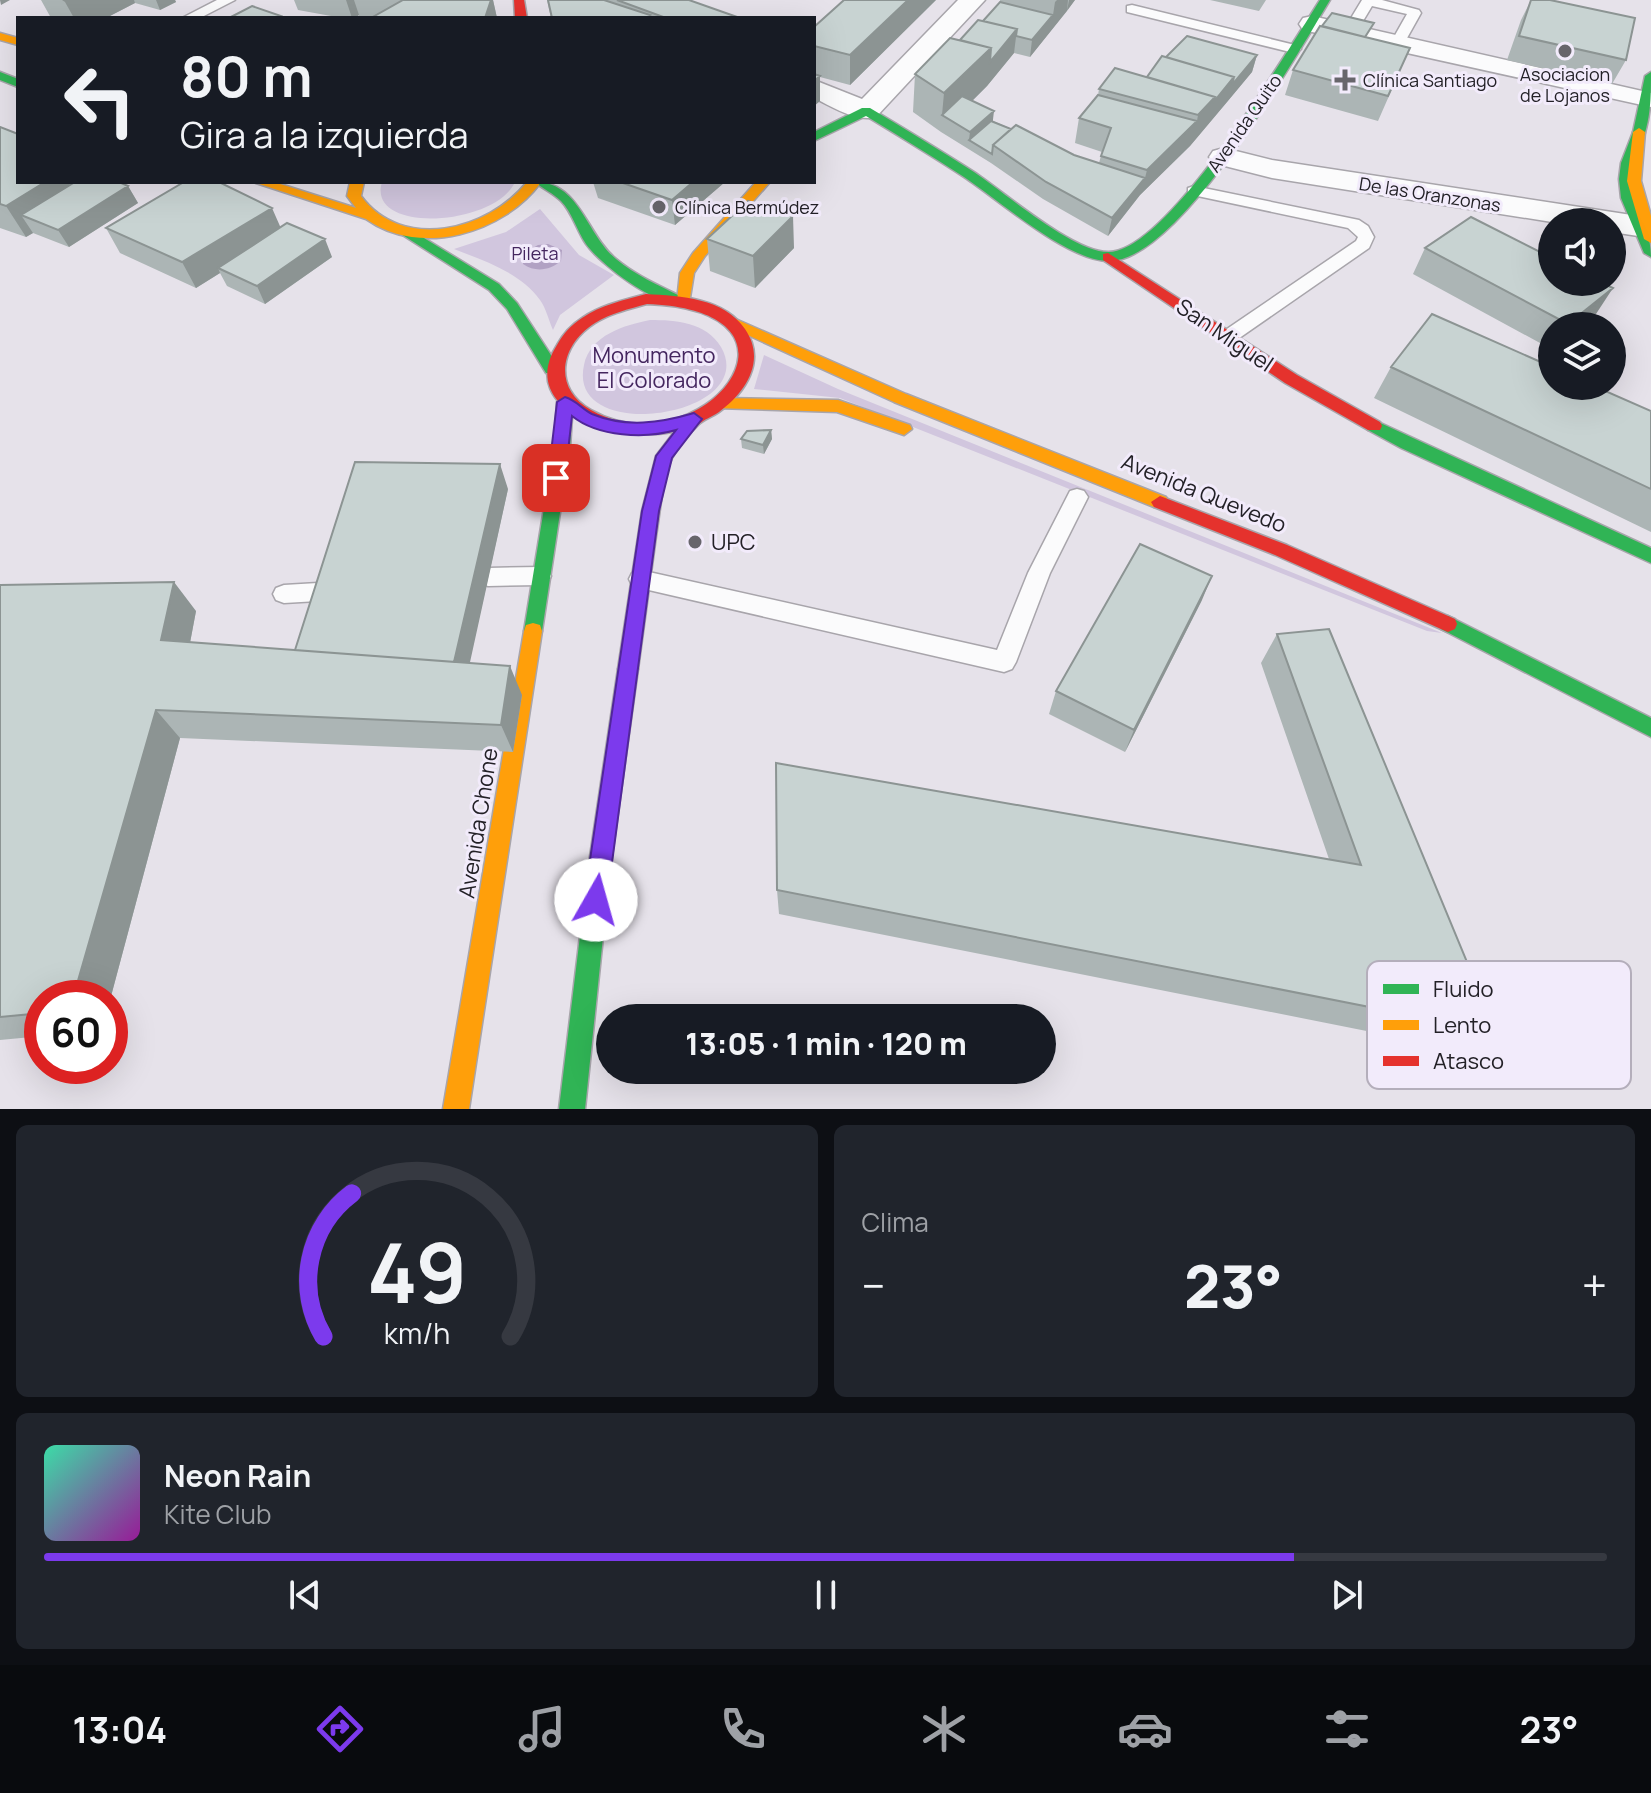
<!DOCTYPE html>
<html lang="es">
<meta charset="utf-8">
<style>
:root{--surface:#171b24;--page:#20242c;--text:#f1f3f6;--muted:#9ea1a6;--line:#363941;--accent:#7c3aed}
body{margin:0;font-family:Manrope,sans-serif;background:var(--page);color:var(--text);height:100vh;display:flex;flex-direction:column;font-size:30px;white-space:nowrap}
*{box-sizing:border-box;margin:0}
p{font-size:26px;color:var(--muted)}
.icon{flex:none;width:44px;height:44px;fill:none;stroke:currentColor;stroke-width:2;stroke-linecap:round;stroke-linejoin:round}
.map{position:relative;height:1109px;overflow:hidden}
.sheet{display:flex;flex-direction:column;gap:16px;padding:16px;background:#0d0f14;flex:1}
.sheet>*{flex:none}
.hud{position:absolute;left:16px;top:16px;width:800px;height:168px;border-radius:0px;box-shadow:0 8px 32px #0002;background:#171b24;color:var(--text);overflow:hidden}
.fabs{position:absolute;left:1538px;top:208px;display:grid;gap:16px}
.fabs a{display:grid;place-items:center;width:88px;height:88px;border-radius:50%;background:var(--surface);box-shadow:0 8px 32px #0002;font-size:40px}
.speed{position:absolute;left:24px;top:980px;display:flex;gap:16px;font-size:40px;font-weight:700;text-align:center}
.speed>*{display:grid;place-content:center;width:104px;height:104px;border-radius:50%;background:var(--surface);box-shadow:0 8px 32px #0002;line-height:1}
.speed .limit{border:12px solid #d22;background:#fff;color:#111}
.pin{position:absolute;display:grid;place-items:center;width:68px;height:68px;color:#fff;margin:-34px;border-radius:16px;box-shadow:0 4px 12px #0006}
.me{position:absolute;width:88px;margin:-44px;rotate:7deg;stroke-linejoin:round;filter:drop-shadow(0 0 6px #0008)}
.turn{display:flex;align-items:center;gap:28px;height:168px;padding:0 32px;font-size:36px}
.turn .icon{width:104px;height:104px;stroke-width:2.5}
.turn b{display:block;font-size:56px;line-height:68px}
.big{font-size:60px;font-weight:800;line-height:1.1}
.sheet .card{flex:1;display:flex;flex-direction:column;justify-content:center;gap:12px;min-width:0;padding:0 28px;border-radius:12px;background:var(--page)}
.sheet .dial{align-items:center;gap:0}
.dial svg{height:208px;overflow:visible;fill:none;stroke:var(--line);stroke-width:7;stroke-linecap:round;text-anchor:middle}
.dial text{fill:var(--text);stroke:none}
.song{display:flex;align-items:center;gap:24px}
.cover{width:96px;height:96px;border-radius:12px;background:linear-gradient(135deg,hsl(160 70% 55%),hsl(300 70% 35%))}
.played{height:8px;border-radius:4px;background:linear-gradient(90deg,var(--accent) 80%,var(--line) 80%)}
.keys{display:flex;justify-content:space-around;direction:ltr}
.heat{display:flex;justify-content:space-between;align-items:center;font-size:44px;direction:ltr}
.sheet .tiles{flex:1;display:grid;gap:16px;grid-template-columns:1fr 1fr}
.card:last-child{grid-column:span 2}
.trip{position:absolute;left:596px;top:1004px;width:460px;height:80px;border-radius:40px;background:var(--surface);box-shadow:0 8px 32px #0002;font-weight:800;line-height:80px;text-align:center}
.tab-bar{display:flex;height:128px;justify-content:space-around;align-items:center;background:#090b0e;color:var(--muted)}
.tab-bar .icon{width:56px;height:56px}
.tab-bar .selected{color:var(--accent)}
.tab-bar b{font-size:36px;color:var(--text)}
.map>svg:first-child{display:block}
.green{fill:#d1c6de}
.water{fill:#b1a1c3}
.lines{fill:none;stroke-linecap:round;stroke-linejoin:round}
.lane-casing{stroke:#a8a5ab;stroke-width:3}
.street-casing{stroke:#a8a5ab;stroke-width:3}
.fast-casing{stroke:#a8a5ab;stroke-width:3}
.slow-casing{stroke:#a8a5ab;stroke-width:3}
.jam-casing{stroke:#a8a5ab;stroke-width:3}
.lane{fill:#fbfbfc;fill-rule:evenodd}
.street{fill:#fbfbfc;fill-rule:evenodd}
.fast{fill:#30b455;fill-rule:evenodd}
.slow{fill:#ff9f0a;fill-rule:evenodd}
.jam{fill:#e5322d;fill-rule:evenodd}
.wall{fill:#acb5b5}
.shaded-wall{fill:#8c9493}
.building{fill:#c8d3d2;stroke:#8c9493;stroke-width:2}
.route{fill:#7c3aed;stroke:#51269a;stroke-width:2}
.poi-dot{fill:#67656b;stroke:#f2ebfb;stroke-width:3}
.labels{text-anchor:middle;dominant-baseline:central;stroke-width:6;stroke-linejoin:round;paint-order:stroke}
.far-poi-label{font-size:18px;fill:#232127;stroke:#f2ebfb;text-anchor:start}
.far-street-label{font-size:18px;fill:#232127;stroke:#f2ebfb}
.far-park-label{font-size:18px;fill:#44265f;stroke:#f2ebfb}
.street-label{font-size:22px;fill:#232127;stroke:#f2ebfb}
.park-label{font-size:22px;fill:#44265f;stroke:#f2ebfb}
.poi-label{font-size:22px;fill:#232127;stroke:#f2ebfb;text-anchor:start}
.key{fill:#f2ebfb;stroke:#b4aebb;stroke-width:2}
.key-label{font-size:22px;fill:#232127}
</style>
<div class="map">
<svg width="1651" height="1109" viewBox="0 0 1651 1109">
<rect width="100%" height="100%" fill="#e6e2ea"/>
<path class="green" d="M 382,182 L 515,182 C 495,226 366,235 382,182 Z
M 540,209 L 579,255 L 614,275 L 560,315 L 553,330 C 549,321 546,308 540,300 C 520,272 484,261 454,249 L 506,232 Z
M 650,320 C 676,320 706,322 721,347 C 761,417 566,446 584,365 C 590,335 625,325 650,320 Z
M 764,355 L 838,389 L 1442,633 L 1427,631 L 840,398 L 754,389 Z"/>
<path class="water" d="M 548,244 L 562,250 L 561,261 C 550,270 536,273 523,264 L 524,253 L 538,245 Z"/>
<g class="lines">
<g class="lane-casing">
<path id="lane" d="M 217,0 L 235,0 L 200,18 L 182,18 Z
M 1362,0 L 1382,0 L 1419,10 L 1421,13 L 1402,47 L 1390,44 L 1407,14 L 1372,6 L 1354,36 L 1344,36 L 1342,33 Z
M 1132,5 L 1299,46 L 1301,49 L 1294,53 L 1127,12 L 1127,6 Z
M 1194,186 L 1359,220 L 1368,226 L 1374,237 L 1369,248 L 1235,341 L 1221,341 L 1219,337 L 1221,333 L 1356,241 L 1358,237 L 1348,228 L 1188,194 L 1188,188 Z
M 1077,489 L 1084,491 L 1088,497 L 1050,573 L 1016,662 L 1012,669 L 1004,672 L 640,588 L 632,585 L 629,579 L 632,573 L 640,570 L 997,650 L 1028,573 L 1070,491 Z
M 540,567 L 548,570 L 551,576 L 548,582 L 540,585 L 488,586 L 480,583 L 477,577 L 480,571 L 488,568 Z
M 335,582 L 343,585 L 346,591 L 343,597 L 335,600 L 284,603 L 276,600 L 273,594 L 276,588 L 284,585 Z"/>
</g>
<g class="street-casing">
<path id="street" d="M 958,0 L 985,0 L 876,117 C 855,122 833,107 814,98 L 814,80 L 862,99 Z
M 1312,16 L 1651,93 L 1651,107 L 1303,30 L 1299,24 L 1303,18 Z
M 1224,148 L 1272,160 L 1638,216 L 1649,219 L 1651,230 L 1638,236 L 1612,232 L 1612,222 L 1552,222 L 1272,178 L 1213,163 L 1209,157 L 1213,151 Z"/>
</g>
<g class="fast-casing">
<path id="fast" d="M 1320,0 L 1330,0 C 1295,58 1181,258 1111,261 C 1069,263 999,200 964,177 C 932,156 899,136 866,116 L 814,141 L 814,132 L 862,108 L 870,108 C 905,129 940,150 974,172 C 1004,192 1074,253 1109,252 C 1169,251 1287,51 1320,0 Z
M 0,72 L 18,79 L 18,87 L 0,80 Z
M 1651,72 C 1651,92 1651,110 1646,129 C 1642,146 1632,160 1633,178 C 1633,208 1651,226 1651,257 L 1644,253 L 1621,198 L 1619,179 L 1621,163 L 1633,132 L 1645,76 Z
M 535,182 C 580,182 586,234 616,259 C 635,275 658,285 680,296 L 680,302 C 656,307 600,264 586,244 C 577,231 572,212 561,201 C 553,193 543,189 535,182 Z
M 406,227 L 499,284 L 517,303 L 560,369 L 558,373 L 546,373 L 507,309 L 489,290 L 401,234 L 401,228 Z
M 565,396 L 573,402 L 570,447 L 542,631 L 540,637 L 533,639 L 526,637 L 524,631 L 554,447 L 557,402 Z
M 1374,420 L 1651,548 L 1651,563 L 1401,448 L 1368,430 L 1366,426 L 1368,422 Z
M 1448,616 L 1651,718 L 1651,737 L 1441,629 L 1439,624 L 1441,619 Z
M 628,661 L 635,663 L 638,669 L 610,870 L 585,1109 L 559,1109 L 588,870 L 618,669 L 621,663 Z"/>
</g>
<g class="slow-casing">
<path id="slow" d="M 0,33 L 18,38 L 18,45 L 0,40 Z
M 1639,128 L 1645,132 L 1641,181 L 1651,216 L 1651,243 L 1644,239 L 1627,181 L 1633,132 Z
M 253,182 L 274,182 L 356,208 L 347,196 L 350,182 L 364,182 L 361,196 C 402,252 488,231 527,182 L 541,182 C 504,233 420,258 366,219 Z
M 756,182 L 770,182 L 705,256 L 694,273 L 689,304 L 679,304 L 677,301 L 680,273 L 693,253 Z
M 731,317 L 906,394 L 1166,497 L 1169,502 L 1166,507 L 1154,507 L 894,402 L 726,325 L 724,322 Z
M 722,398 L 838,400 L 910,425 L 912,429 L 904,435 L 837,412 L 716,408 L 714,404 Z
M 533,623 L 540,625 L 542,631 L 469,1109 L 443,1109 L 524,631 L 526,625 Z"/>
</g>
<g class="jam-casing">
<path id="jam" d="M 514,0 L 524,0 L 527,18 L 515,18 Z
M 1108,253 L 1297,375 L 1380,422 L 1382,426 L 1380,430 L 1368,430 L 1285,383 L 1103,260 L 1103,254 Z
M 646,294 C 681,296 724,298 745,329 C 767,361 745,393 719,412 C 712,417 704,419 698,425 C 690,433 677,448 672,458 C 662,481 660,512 656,536 C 650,580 644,625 638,669 L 635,675 L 628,677 L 621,675 L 618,669 L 642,511 L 656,456 L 675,431 C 625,445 514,412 557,345 C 563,334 571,325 582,318 C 601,305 624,300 646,294 ZM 647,304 C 830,311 700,471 591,410 C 552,388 560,345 595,323 C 611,313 629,309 647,304 Z
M 1160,496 L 1287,545 L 1455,619 L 1457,624 L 1455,629 L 1448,632 L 1441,629 L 1275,555 L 1154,507 L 1151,502 Z"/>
</g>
<use href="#lane" class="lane"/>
<use href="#street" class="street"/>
<use href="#fast" class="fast"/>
<use href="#slow" class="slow"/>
<use href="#jam" class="jam"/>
</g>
<path class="wall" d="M 41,0 L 175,0 L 176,2 L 160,10 L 135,3 L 106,18 L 51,18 Z
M 294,0 L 493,0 L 497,18 L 365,18 L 359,17 L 359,15 L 355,18 L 342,18 L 298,10 Z
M 547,0 L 689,0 L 740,18 L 551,18 Z
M 936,0 L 850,85 L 820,77 L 820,101 L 814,106 L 814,27 Z
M 1000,0 L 1075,0 L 1030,57 L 1014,53 L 987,86 L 972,101 L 993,121 L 1074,155 L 1099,163 L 1102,152 L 1075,143 L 1079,118 L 1098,95 L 1099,89 L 1147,77 L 1166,57 L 1257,55 L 1252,72 L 1227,102 L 1190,146 L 1140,195 L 1108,236 L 1043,199 L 991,163 L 941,132 L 913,112 L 915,74 L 983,21 L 1000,2 Z
M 1210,0 L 1266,0 L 1259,11 Z
M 1531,0 L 1626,60 L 1612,84 L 1507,60 L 1521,20 Z
M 1368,38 L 1410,48 L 1378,121 L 1285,95 L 1293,70 Z
M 0,127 L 18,182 L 128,186 L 138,203 L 69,247 L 33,233 L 26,237 L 0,228 Z
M 593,182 L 725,182 L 675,225 L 598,198 Z
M 280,227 L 332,257 L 265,304 L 227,286 L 220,273 L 196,288 L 120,253 L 106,228 Z
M 707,239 L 794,248 L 755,288 L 710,271 Z
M 1425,248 L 1596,314 L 1580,326 L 1552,326 L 1551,349 L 1413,274 Z
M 1391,367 L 1651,411 L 1651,532 L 1374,398 Z
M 771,430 L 772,439 L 764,454 L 742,448 L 741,439 Z
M 508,489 L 469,663 L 522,695 L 513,752 L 180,738 L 110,1000 L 110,998 L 42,998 L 42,1036 L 0,1040 L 0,585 L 196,611 L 190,643 L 295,650 Z
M 1202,600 L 1125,752 L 1049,714 L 1056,691 Z
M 1277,634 L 1496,1032 L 1467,1051 L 779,914 L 777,890 L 1329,859 L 1261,663 Z"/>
<path class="shaded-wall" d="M 0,0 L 10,0 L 1,5 Z
M 62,0 L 134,0 L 135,3 L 106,18 L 74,18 L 65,2 Z
M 156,0 L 175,0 L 176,2 L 160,10 Z
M 346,0 L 354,0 L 359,15 L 355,18 L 352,18 Z
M 491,0 L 493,0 L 497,18 L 485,18 Z
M 908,0 L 936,0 L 850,85 L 850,55 Z
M 1057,0 L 1068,0 L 1067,11 L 1030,57 L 1032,40 L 1053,15 L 1055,2 Z
M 1069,0 L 1075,0 L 1067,11 Z
M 1017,29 L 1014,53 L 987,86 L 952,121 L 942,115 L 944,93 L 991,48 Z
M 1257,55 L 1252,72 L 1227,102 L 1190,146 L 1140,195 L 1108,236 L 1112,218 L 1145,178 L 1147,170 L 1197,121 L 1198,115 L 1215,97 Z
M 820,76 L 820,101 L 814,106 L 814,81 Z
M 994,111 L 992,128 L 969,140 L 970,132 Z
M 43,182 L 68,182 L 79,204 L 21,215 L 33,233 L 26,237 L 6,206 Z
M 693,182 L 725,182 L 675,225 L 672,200 Z
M 128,186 L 138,203 L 69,247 L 58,230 Z
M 272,208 L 283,233 L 218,268 L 220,273 L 196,288 L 182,262 Z
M 793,216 L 794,248 L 755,288 L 753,256 Z
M 325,239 L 332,257 L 265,304 L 257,286 Z
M 1613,288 L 1596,314 L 1580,326 L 1567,326 Z
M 771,430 L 772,439 L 764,454 L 763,445 Z
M 500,464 L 508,489 L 465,685 L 454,662 Z
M 1212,576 L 1202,600 L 1125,752 L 1134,730 Z
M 174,582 L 196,611 L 185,669 L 161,640 Z
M 510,666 L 522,695 L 513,752 L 501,725 Z
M 156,710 L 180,738 L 110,1000 L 110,998 L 73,998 Z"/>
<path class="building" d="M 403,0 L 491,0 L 485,18 L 371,18 Z
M 548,0 L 604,0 L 650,15 L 645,18 L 552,18 Z
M 617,0 L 689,0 L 740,18 L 666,18 Z
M 844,0 L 908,0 L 850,55 L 814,46 L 814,27 Z
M 1531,0 L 1550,0 L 1635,18 L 1626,60 L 1519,36 Z
M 1000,2 L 1053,15 L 1032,40 L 1016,36 L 1017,29 L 983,21 Z
M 252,6 L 281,16 L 278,18 L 229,18 Z
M 1332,13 L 1374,23 L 1365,37 L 1322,26 Z
M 978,20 L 1017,29 L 990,62 L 991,48 L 960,40 Z
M 1320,26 L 1410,48 L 1388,96 L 1293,70 Z
M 1187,36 L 1257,55 L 1232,85 L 1234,77 L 1166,57 Z
M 950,38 L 991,48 L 944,93 L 915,74 Z
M 1162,56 L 1234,77 L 1213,103 L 1215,97 L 1147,77 Z
M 1115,68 L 1215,97 L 1198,115 L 1099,89 Z
M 814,74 L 820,76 L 814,81 Z
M 1098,95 L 1197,121 L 1147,170 L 1101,156 L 1111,128 L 1079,118 Z
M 962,96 L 994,111 L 970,132 L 942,115 Z
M 991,121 L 1011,129 L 993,145 L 992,154 L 969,140 Z
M 1016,125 L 1074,155 L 1145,178 L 1112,218 L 1046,182 L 993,145 Z
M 0,127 L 18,134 L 18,182 L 45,182 L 6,206 L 0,204 Z
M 75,182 L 119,182 L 128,186 L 58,230 L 21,215 Z
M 184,182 L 219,182 L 272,208 L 182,262 L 106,228 Z
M 620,182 L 693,182 L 672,200 Z
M 748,201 L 793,216 L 753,256 L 707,239 Z
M 1471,217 L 1552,258 L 1552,282 L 1600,282 L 1613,288 L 1568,324 L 1425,248 Z
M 287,223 L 325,239 L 257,286 L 218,268 Z
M 1432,314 L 1552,367 L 1552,386 L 1594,386 L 1651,411 L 1651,489 L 1391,367 Z
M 771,430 L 763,445 L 741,439 L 747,431 Z
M 355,462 L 500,464 L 454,662 L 295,650 Z
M 1140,544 L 1212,576 L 1134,730 L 1056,691 Z
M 174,582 L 161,640 L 510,666 L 501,725 L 156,710 L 73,998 L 42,998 L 42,1013 L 0,1017 L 0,585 Z
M 1329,629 L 1496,1032 L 777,890 L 776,763 L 1361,865 L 1277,634 Z"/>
<path class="route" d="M 565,397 C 576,400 582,409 592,414 C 626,428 660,423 694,413 L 702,419 L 672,458 L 659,511 L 607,900 L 604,907 L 596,911 L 588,907 L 584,900 L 642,511 L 656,456 L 676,430 C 645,439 598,437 572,416 L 565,478 L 556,484 L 548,478 L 557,402 Z"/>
<g class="poi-dot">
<circle cx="1565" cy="51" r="8"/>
<path d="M1341 68h8v8h8v8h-8v8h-8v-8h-8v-8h8z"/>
<circle cx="659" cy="207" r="8"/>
<circle cx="695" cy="542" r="8"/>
</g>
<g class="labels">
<g class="far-poi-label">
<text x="1565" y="74" text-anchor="middle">Asociacion<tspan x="1565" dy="21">de Lojanos</tspan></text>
<text x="1363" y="80">Clínica Santiago</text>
<text x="675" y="207">Clínica Bermúdez</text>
</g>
<g class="far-street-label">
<text transform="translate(1244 123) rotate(-55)">Avenida Quito</text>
<text transform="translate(1430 194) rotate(9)">De las Oranzonas</text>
</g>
<g class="far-park-label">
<text x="535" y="253">Pileta</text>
</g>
<g class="street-label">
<text transform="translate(1225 335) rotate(34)">San Miguel</text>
<text transform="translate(1204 493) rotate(22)">Avenida Quevedo</text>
<text transform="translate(478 823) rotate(-81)">Avenida Chone</text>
</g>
<g class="park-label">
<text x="654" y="355">Monumento<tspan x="654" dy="25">El Colorado</tspan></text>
</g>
<g class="poi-label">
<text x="711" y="542">UPC</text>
</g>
</g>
<rect x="1367" y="961" width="264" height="128" rx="12" class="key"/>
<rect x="1383" y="984" width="36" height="10" fill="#30b455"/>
<rect x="1383" y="1020" width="36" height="10" fill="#ff9f0a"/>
<rect x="1383" y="1056" width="36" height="10" fill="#e5322d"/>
<g class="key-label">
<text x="1433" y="997">Fluido</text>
<text x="1433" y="1033">Lento</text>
<text x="1433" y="1069">Atasco</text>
</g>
</svg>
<div class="fabs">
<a><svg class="icon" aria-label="sound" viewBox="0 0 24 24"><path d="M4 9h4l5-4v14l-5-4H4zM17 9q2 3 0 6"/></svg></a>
<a><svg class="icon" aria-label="layers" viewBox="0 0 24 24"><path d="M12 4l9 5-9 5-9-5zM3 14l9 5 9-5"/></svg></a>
</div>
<div class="speed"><div class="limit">60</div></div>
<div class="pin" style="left:556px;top:478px;background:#d93025"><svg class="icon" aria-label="arrive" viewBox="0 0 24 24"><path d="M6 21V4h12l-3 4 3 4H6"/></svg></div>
<svg class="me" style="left:596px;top:900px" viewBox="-20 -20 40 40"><circle r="19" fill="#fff"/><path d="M0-13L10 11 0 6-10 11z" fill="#7c3aed"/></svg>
<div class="trip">13:05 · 1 min · 120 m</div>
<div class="hud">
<div class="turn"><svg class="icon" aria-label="left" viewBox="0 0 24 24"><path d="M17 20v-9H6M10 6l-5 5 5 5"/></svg><div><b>80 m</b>Gira a la izquierda</div></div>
</div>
</div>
<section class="sheet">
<div class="tiles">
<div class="card dial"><svg viewBox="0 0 100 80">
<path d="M14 69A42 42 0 1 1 86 69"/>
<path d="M14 69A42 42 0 0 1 25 14" stroke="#7c3aed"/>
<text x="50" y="56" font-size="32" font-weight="700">49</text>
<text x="50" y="72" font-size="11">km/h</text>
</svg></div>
<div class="card"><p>Clima</p>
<div class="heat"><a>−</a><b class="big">23°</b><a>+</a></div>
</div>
<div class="card">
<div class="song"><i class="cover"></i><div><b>Neon Rain</b><p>Kite Club</p></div></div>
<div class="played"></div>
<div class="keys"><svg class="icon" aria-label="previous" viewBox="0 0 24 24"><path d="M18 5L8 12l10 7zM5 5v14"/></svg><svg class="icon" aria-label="pause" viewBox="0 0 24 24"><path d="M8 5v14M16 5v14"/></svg><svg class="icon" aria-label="next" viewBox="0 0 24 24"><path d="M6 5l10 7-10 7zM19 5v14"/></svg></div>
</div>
</div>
</section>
<nav class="tab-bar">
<b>13:04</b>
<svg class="icon selected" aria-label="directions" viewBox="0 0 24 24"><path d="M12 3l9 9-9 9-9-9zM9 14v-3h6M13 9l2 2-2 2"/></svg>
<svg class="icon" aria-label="music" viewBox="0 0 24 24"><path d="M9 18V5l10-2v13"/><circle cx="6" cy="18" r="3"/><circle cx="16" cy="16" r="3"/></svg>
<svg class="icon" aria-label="phone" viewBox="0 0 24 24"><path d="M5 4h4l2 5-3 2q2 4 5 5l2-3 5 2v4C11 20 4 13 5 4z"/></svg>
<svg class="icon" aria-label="climate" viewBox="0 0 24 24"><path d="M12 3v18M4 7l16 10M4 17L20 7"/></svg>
<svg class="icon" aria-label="car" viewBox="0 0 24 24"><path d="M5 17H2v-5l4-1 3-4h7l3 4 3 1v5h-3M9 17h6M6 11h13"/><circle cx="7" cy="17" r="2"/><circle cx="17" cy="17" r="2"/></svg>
<svg class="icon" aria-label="filters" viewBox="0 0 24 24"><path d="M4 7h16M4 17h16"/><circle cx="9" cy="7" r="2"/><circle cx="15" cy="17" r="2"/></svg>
<b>23°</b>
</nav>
